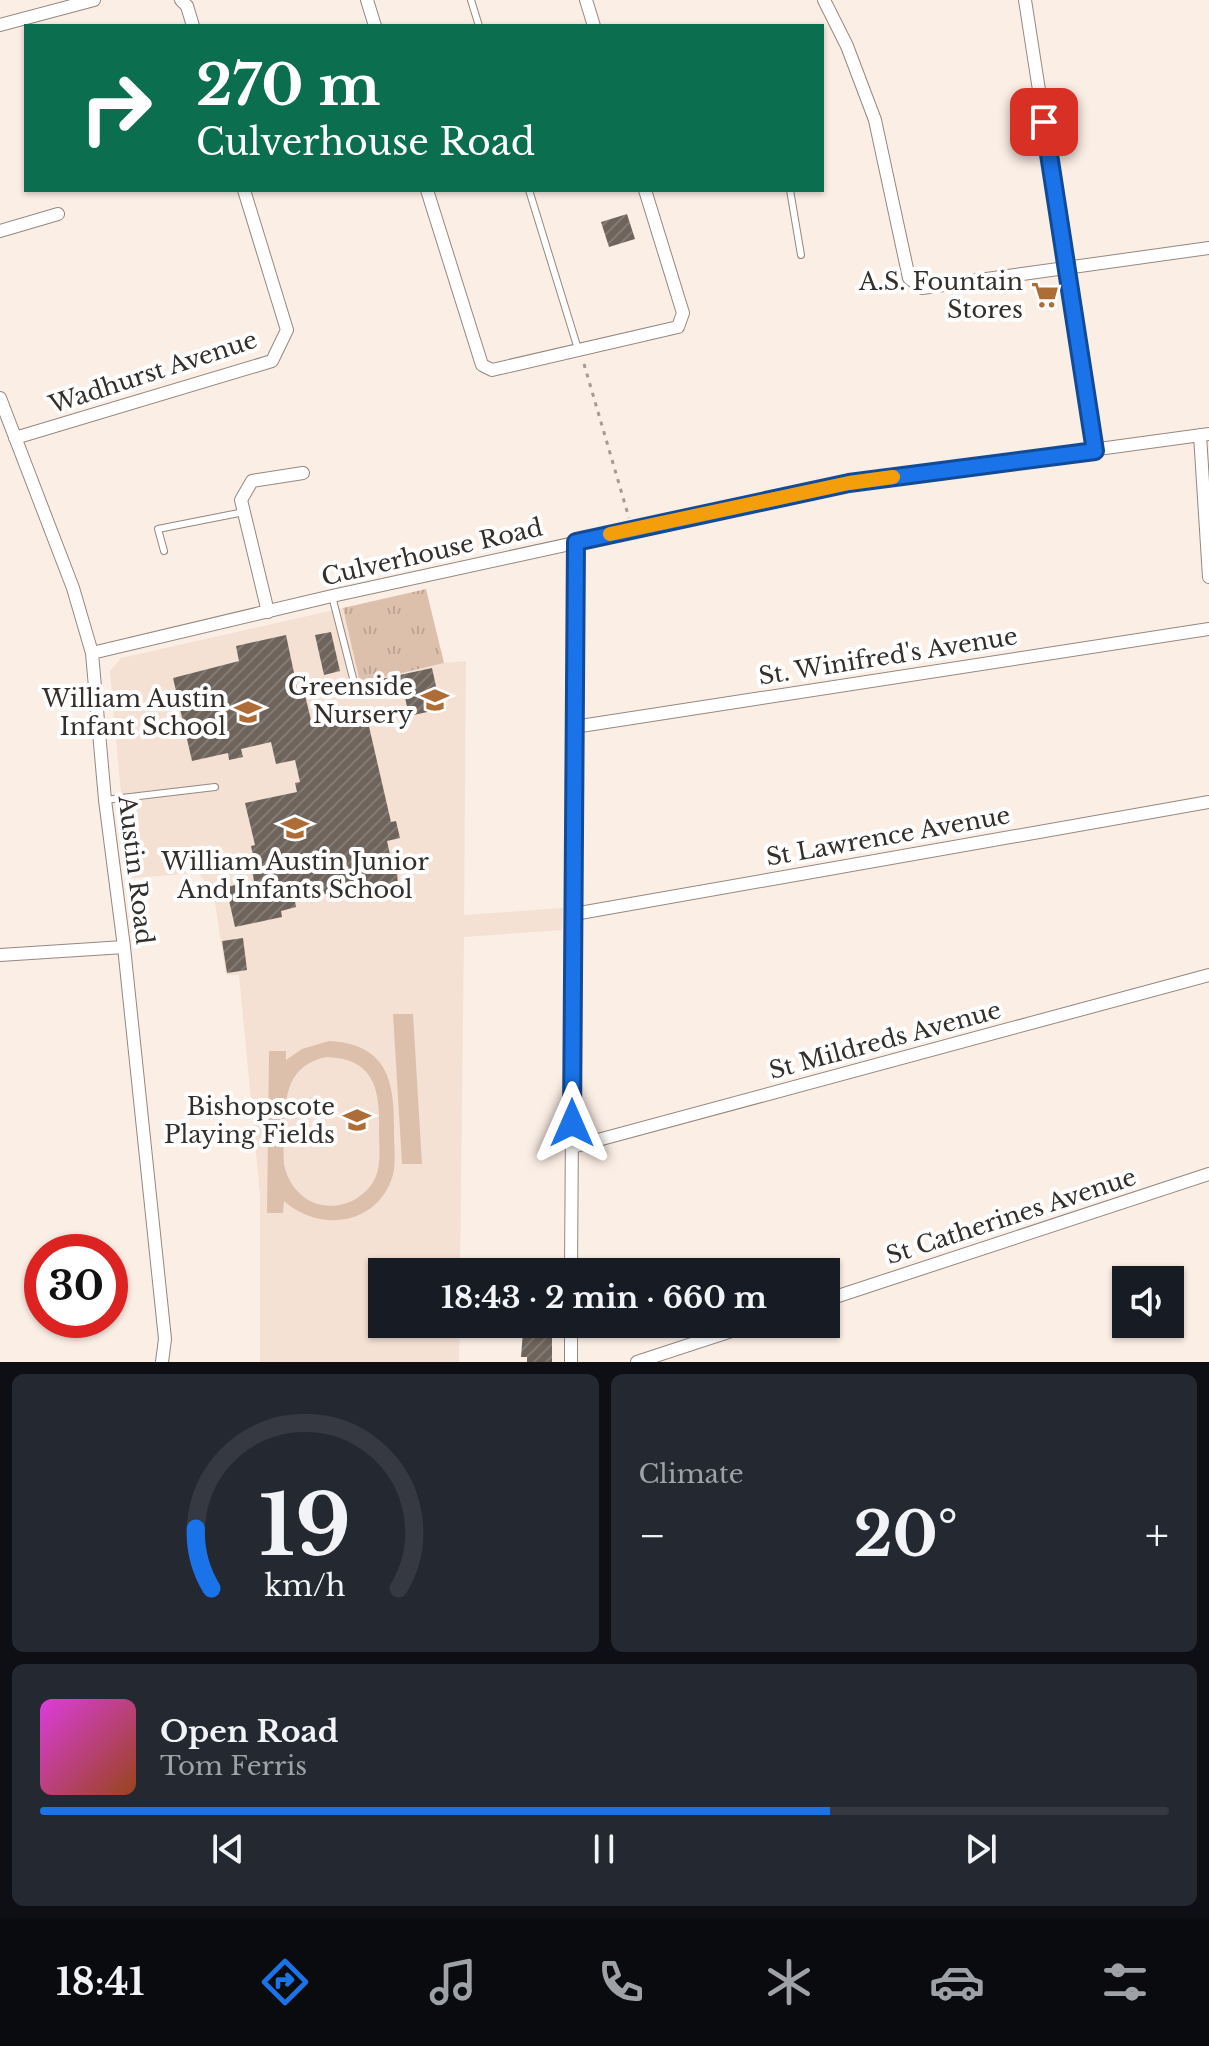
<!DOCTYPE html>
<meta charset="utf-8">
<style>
:root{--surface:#171b24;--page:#242831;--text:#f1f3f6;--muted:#9ea1a6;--line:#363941;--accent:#1a73e8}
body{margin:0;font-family:"Libre Baskerville",serif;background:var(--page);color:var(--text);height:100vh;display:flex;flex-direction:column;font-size:30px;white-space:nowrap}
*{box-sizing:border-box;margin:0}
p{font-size:26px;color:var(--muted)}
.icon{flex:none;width:44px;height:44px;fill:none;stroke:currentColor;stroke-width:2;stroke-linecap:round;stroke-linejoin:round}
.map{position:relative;height:1362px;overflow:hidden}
.panel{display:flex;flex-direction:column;gap:12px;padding:12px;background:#0d0f14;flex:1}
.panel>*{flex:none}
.hud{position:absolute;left:24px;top:24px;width:800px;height:168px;border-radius:0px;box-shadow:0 2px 6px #0004;background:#0b6e4f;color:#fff;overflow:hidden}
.fabs{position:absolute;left:1112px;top:1266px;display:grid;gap:16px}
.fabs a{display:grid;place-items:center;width:72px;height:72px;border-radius:0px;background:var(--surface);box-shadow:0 2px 6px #0004;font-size:40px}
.speed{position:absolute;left:24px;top:1234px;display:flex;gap:16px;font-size:40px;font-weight:700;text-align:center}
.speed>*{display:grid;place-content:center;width:104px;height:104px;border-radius:50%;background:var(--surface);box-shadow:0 2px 6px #0004;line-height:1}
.speed .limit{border:12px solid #d22;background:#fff;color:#111}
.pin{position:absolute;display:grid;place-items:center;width:68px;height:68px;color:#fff;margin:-34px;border-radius:16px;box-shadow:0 4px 12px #0006}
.me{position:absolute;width:88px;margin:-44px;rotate:0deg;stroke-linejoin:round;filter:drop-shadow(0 0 6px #0008)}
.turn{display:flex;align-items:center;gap:28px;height:168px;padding:0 40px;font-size:36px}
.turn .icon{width:104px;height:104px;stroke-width:2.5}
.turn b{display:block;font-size:56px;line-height:68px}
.big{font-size:60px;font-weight:800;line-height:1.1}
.panel .widget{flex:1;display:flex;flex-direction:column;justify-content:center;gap:12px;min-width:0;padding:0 28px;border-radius:12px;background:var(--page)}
.panel .dial{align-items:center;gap:0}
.dial svg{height:208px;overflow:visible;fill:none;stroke:var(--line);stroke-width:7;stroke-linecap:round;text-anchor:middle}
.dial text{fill:var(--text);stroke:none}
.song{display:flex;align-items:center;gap:24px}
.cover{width:96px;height:96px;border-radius:12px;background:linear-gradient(135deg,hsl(300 70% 55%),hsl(20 70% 35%))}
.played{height:8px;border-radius:4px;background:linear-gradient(90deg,var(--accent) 70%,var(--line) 70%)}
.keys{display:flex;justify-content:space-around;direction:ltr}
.heat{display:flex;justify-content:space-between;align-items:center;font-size:44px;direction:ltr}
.panel .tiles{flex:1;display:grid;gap:12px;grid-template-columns:1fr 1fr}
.widget:last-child{grid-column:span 2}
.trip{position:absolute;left:368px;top:1258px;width:472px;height:80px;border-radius:0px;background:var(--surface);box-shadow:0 2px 6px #0004;font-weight:800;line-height:80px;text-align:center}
.menu{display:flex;height:128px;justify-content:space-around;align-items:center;background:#090b0e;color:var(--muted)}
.menu .icon{width:56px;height:56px}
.menu .selected{color:var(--accent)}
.menu b{font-size:36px;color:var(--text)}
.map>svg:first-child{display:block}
.built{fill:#f4e1d4}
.grass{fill:url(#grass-tufts)}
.pitch{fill:#ddc0ac;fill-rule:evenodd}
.building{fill:url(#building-hatch)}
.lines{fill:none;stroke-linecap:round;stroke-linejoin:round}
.service-casing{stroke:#948880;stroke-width:8}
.minor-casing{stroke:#948880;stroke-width:14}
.path{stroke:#a49b94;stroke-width:3;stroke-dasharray:4 6;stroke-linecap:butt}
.service{stroke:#fff;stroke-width:6}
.minor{stroke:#fff;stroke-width:12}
.route-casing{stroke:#114b97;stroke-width:20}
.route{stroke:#1a73e8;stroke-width:14}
.slow{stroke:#f59e0b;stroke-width:14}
.labels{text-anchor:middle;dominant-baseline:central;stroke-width:8;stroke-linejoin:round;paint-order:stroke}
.poi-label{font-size:24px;fill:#342f2b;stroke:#fff;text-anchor:end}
.street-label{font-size:24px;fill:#342f2b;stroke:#fff}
</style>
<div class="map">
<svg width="1209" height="1362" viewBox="0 0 1209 1362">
<defs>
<pattern id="grass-tufts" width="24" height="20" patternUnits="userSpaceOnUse" patternTransform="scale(2)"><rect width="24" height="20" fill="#ddc0ac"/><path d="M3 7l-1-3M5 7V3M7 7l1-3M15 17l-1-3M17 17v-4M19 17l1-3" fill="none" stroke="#bea594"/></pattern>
<pattern id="building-hatch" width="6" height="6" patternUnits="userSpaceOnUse" patternTransform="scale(2)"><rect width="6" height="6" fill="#6f645c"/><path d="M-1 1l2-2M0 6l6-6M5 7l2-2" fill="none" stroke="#847b75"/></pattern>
</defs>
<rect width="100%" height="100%" fill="#fbeee5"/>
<path class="built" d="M 343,608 L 360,683 L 444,663 L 466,661 L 464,915 L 563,908 L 562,930 L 464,937 L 460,1272 L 382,1272 L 382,1324 L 460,1324 L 459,1362 L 260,1362 L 260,1195 L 239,975 L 226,975 L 214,896 L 199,873 L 132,878 L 120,784 L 110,671 L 121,658 Z"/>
<path class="grass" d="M 426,589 L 444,663 L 360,683 L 343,608 Z"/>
<path class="pitch" d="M 393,1014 L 413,1014 L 422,1164 L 402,1164 Z
M 329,1041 C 388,1044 395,1082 394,1132 C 394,1148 397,1166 391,1181 C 373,1227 317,1231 284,1201 L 283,1213 L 267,1213 L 269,1051 L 286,1051 L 286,1060 L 302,1049 ZM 327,1057 C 375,1059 380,1090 379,1130 C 379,1144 381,1160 377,1173 C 369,1199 337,1213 312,1202 C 297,1195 287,1180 284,1164 C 283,1152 284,1139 284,1127 C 285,1094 289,1064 327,1057 Z"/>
<path class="building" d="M 627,214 L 635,239 L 609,247 L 601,222 Z
M 331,632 L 340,671 L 324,675 L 315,635 Z
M 286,635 L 298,692 L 304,691 L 311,720 L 365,709 L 391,822 L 396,821 L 400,838 L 387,841 L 393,868 L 397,868 L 398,891 L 370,893 L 365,897 L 358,889 L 354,891 L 351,888 L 295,901 L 296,907 L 281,911 L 282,917 L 235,927 L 226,887 L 254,881 L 252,870 L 256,869 L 251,846 L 255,845 L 245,803 L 297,792 L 295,783 L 300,782 L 295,760 L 276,764 L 271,742 L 241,749 L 243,757 L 229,760 L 228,753 L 192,761 L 173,678 L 239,661 L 236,646 Z
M 432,668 L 441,709 L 409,716 L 404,693 L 385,697 L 381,679 Z
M 243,938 L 247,970 L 227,973 L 222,941 Z
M 531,1324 L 552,1324 L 552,1362 L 527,1362 L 527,1357 L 521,1357 L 523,1331 L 532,1331 Z"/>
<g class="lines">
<g class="service-casing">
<path id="service" d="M 471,0 L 479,26
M 529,190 L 578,349
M 790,190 L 801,255
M 164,551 L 158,529 L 244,512
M 332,596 L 356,690 L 375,685
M 105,800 L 215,787"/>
</g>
<g class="minor-casing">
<path id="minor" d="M 181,0 L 187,6 L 193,26
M 367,0 L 375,26
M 586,0 L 594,26
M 824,0 L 847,46 L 875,120 L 909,278 L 922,288 L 1209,248
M 1025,0 L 1095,451
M 0,25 L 94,0
M 427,190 L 482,365 L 492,370 L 678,327 L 683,313 L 645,190
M 0,231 L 58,214
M 0,398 L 73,588 L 92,653 L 105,800 L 124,947 L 165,1339 L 162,1362
M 1200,435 L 1209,577
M 15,438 L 272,361 L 287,330 L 244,190
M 268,612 L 241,500 L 252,481 L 303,473
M 92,653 L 332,596 L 849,483 L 1209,434
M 574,727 L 1209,629
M 574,914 L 1209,802
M 0,955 L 124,947
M 572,1147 L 1209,975
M 571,1272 L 576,542
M 826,1300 L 1209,1174
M 571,1362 L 571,1324
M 637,1362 L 753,1324"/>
</g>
<path class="path" d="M 584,364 L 629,518"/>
<use href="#service" class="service"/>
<use href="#minor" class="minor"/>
</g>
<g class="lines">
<g class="route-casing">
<path id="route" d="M 572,1123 L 576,542 L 849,483 L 1095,451 L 1044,122"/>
</g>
<use href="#route" class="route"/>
<path class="slow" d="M 610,534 L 849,483 L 893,477"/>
</g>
<defs>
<g id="supermarket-bare" transform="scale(2.16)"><path d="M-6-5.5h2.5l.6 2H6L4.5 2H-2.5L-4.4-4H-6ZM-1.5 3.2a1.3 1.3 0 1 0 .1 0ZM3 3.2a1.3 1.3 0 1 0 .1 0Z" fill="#ae6d37" stroke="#fff" stroke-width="2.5" paint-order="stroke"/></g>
<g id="school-bare" transform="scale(2.16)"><path d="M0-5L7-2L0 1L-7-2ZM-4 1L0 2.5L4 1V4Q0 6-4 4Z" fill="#ae6d37" stroke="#fff" stroke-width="2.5" paint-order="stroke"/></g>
</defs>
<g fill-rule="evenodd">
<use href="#supermarket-bare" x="1045" y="295"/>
<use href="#school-bare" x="435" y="700"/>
<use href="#school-bare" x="248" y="712"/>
<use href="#school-bare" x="295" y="828"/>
<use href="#school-bare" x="357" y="1120"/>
</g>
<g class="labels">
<g class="poi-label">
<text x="1023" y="281">A.S. Fountain<tspan x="1023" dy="28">Stores</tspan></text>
<text x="413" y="686">Greenside<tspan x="413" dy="28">Nursery</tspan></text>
<text x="226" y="698">William Austin<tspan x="226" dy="28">Infant School</tspan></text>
<text x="295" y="861" text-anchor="middle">William Austin Junior<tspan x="295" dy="28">And Infants School</tspan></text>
<text x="335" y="1106">Bishopscote<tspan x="335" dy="28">Playing Fields</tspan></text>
</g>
<g class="street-label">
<text transform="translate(153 372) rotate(-18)">Wadhurst Avenue</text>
<text transform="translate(432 552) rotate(-13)">Culverhouse Road</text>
<text transform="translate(888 656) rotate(-9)">St. Winifred's Avenue</text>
<text transform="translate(888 836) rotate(-10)">St Lawrence Avenue</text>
<text transform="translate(136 870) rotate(83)">Austin Road</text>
<text transform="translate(885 1040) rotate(-15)">St Mildreds Avenue</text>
<text transform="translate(1011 1216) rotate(-18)">St Catherines Avenue</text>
</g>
</g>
</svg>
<div class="fabs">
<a><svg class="icon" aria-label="sound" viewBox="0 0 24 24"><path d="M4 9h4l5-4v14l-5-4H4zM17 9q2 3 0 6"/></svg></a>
</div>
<div class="speed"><div class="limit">30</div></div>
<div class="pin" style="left:1044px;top:122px;background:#d93025"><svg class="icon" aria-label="arrive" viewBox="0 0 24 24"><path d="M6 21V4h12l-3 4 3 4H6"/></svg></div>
<svg class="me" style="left:572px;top:1123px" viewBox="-20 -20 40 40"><path d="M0-17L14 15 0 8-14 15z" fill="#1a73e8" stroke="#fff" stroke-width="4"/></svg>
<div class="trip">18:43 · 2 min · 660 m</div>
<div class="hud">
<div class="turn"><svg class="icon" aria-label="right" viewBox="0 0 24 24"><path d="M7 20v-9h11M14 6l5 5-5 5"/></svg><div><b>270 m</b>Culverhouse Road</div></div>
</div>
</div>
<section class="panel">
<div class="tiles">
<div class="widget dial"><svg viewBox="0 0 100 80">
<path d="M14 69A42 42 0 1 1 86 69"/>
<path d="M14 69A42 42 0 0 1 8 46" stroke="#1a73e8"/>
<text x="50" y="56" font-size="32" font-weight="700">19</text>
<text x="50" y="72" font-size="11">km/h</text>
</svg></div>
<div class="widget"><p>Climate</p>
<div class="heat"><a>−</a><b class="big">20°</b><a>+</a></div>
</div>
<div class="widget">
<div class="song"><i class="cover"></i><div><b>Open Road</b><p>Tom Ferris</p></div></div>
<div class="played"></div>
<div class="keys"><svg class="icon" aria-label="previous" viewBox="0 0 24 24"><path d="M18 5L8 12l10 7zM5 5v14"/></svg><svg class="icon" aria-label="pause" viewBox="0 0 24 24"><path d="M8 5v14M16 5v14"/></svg><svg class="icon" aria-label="next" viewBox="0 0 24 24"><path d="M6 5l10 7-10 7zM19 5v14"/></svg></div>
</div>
</div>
</section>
<nav class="menu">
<b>18:41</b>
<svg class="icon selected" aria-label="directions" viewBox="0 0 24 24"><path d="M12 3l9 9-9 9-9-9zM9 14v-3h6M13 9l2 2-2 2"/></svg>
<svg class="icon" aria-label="music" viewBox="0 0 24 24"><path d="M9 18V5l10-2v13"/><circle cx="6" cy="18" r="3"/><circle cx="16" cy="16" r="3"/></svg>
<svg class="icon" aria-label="phone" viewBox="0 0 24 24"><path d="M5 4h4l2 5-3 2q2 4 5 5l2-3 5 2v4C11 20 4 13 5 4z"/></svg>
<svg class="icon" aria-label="climate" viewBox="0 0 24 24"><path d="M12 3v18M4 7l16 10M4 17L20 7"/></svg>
<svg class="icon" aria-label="car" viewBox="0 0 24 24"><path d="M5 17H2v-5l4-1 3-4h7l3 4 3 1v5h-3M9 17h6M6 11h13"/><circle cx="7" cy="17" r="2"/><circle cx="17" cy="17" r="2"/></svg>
<svg class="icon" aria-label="filters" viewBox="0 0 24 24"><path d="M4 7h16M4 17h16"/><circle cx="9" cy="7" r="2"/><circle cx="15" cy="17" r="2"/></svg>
</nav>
